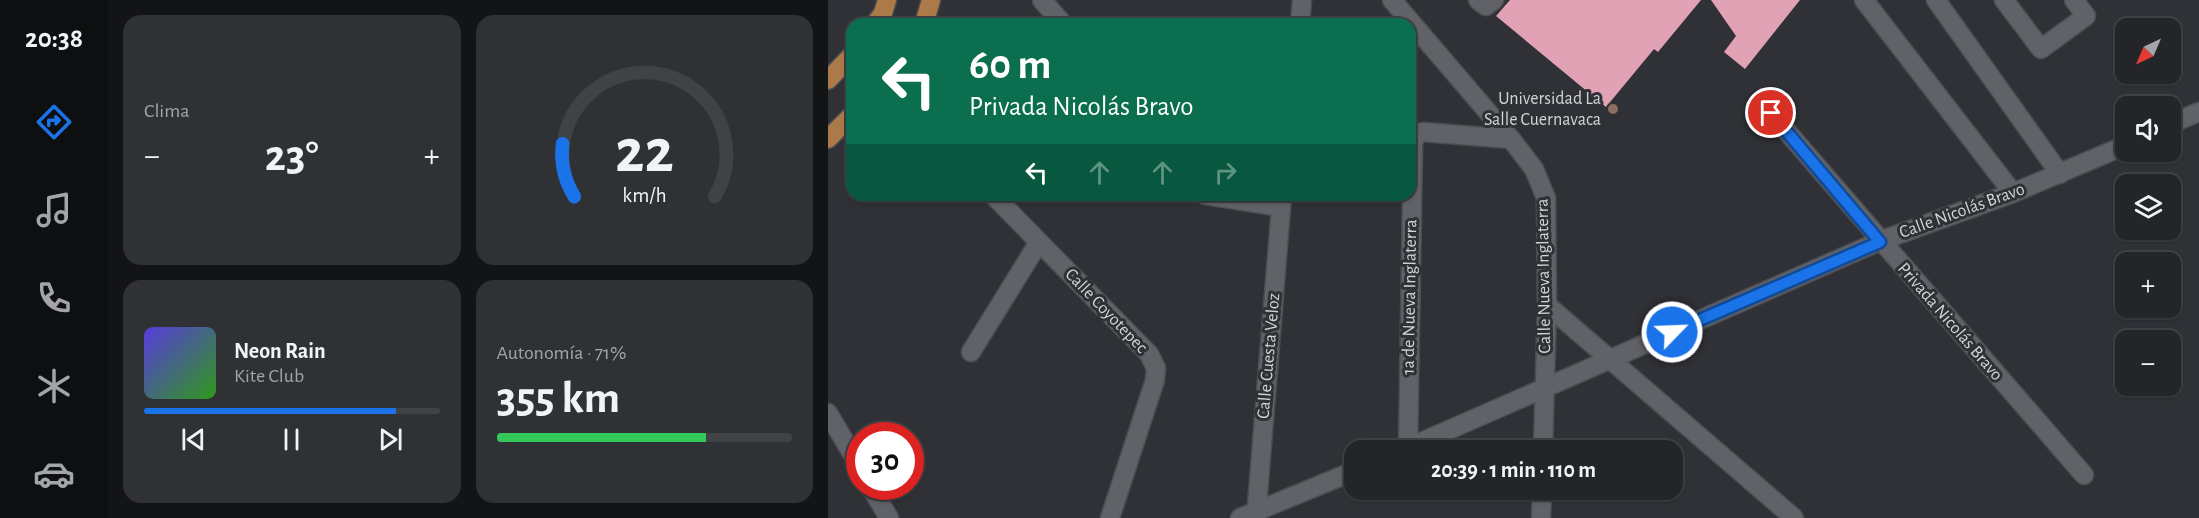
<!DOCTYPE html>
<html lang="es">
<meta charset="utf-8">
<style>
:root{--surface:#232528;--page:#2f3134;--text:#f1f3f6;--muted:#a3a5a8;--line:#404245;--accent:#1a73e8}
body{margin:0;font-family:"Alegreya Sans",sans-serif;background:var(--page);color:var(--text);height:100vh;display:flex;flex-direction:column;font-size:22px;white-space:nowrap}
*{box-sizing:border-box;margin:0}
p{font-size:20px;color:var(--muted)}
.icon{flex:none;width:33px;height:33px;fill:none;stroke:currentColor;stroke-width:2;stroke-linecap:round;stroke-linejoin:round}
.map{position:relative;flex:1;overflow:hidden}
.drawer{display:flex;flex-direction:column;gap:15px;padding:15px;background:#131416;width:720px}
.drawer>*{flex:none}
.hud{position:absolute;left:18px;top:18px;width:570px;height:183px;border-radius:18px;box-shadow:0 2px 4px #0004,0 0 0 2px var(--line);background:#0b6e4f;color:#fff;overflow:hidden}
.needle{width:39px;rotate:224deg}
.controls{position:absolute;left:1287px;top:18px;display:grid;gap:12px}
.controls a{display:grid;place-items:center;width:66px;height:66px;border-radius:12px;background:var(--surface);box-shadow:0 2px 4px #0004,0 0 0 2px var(--line);font-size:30px}
.speed{position:absolute;left:18px;top:422px;display:flex;gap:12px;font-size:30px;font-weight:700;text-align:center}
.speed>*{display:grid;place-content:center;width:78px;height:78px;border-radius:50%;background:var(--surface);box-shadow:0 2px 4px #0004,0 0 0 2px var(--line);line-height:1}
.speed .limit{border:9px solid #d22;background:#fff;color:#111}
.pin{position:absolute;display:grid;place-items:center;width:51px;height:51px;color:#fff;margin:-26px;border:3px solid #fff;border-radius:50%;box-shadow:0 2px 6px #0007}
.me{position:absolute;width:66px;margin:-33px;rotate:66deg;stroke-linejoin:round;filter:drop-shadow(0 0 4px #0008)}
.turn{display:flex;align-items:center;gap:21px;height:126px;padding:0 24px;font-size:27px}
.turn .icon{width:78px;height:78px;stroke-width:2.5}
.turn b{display:block;font-size:42px;line-height:51px}
.lanes{display:flex;align-items:center;height:57px;padding:0 24px;background:#0003;justify-content:center;gap:30px;direction:ltr}
.lanes .off{opacity:.35}
.big{font-size:45px;font-weight:700;line-height:1.1}
.drawer .card{flex:1;display:flex;flex-direction:column;justify-content:center;gap:9px;min-width:0;padding:0 21px;border-radius:18px;background:var(--page)}
.drawer .dial{align-items:center;gap:0}
.dial svg{height:156px;overflow:visible;fill:none;stroke:var(--line);stroke-width:7;stroke-linecap:round;text-anchor:middle}
.dial text{fill:var(--text);stroke:none}
.song{display:flex;align-items:center;gap:18px}
.cover{width:72px;height:72px;border-radius:9px;background:linear-gradient(135deg,hsl(250 70% 55%),hsl(110 70% 35%))}
.played{height:6px;border-radius:3px;background:linear-gradient(90deg,var(--accent) 85%,var(--line) 85%)}
.keys{display:flex;justify-content:space-around;direction:ltr}
.heat{display:flex;justify-content:space-between;align-items:center;font-size:33px;direction:ltr}
.charge{height:9px;border-radius:4px;background:linear-gradient(90deg,#34c759 71%,var(--line) 0)}
.drawer .tiles{flex:1;display:grid;gap:15px;grid-template-columns:repeat(2,1fr)}
.trip{position:absolute;left:516px;top:440px;width:339px;height:60px;border-radius:18px;background:var(--surface);box-shadow:0 2px 4px #0004,0 0 0 2px var(--line);font-weight:700;line-height:60px;text-align:center}
main{display:flex;flex:1;min-height:0}
.tab-bar{display:flex;flex-direction:column;width:108px;justify-content:space-around;align-items:center;background:#0e0f10;color:var(--muted)}
.tab-bar .icon{width:42px;height:42px}
.tab-bar .selected{color:var(--accent)}
.tab-bar b{font-size:27px;color:var(--text)}
.map>svg:first-child{display:block}
.building{fill:#e2a2b5}
.lines{fill:none;stroke-linecap:round;stroke-linejoin:round}
.minor-casing{stroke:#4b4d52;stroke-width:21}
.major-casing{stroke:#4b4d52;stroke-width:21}
.minor{stroke:#606268;stroke-width:18}
.major{stroke:#ac7a48;stroke-width:18}
.route-casing{stroke:#114b97;stroke-width:15}
.route{stroke:#1a73e8;stroke-width:10}
.education-dot{fill:#8d6e63;stroke:#2f3136;stroke-width:2}
.labels{text-anchor:middle;dominant-baseline:central;stroke-width:6;stroke-linejoin:round;paint-order:stroke}
.poi-label{font-size:18px;fill:#d2d4d7;stroke:#2f3136;text-anchor:end}
.street-label{font-size:18px;fill:#d2d4d7;stroke:#2f3136}
</style>
<main>
<nav class="tab-bar">
<b>20:38</b>
<svg class="icon selected" aria-label="directions" viewBox="0 0 24 24"><path d="M12 3l9 9-9 9-9-9zM9 14v-3h6M13 9l2 2-2 2"/></svg>
<svg class="icon" aria-label="music" viewBox="0 0 24 24"><path d="M9 18V5l10-2v13"/><circle cx="6" cy="18" r="3"/><circle cx="16" cy="16" r="3"/></svg>
<svg class="icon" aria-label="phone" viewBox="0 0 24 24"><path d="M5 4h4l2 5-3 2q2 4 5 5l2-3 5 2v4C11 20 4 13 5 4z"/></svg>
<svg class="icon" aria-label="climate" viewBox="0 0 24 24"><path d="M12 3v18M4 7l16 10M4 17L20 7"/></svg>
<svg class="icon" aria-label="car" viewBox="0 0 24 24"><path d="M5 17H2v-5l4-1 3-4h7l3 4 3 1v5h-3M9 17h6M6 11h13"/><circle cx="7" cy="17" r="2"/><circle cx="17" cy="17" r="2"/></svg>
</nav>
<section class="drawer">
<div class="tiles">
<div class="card"><p>Clima</p>
<div class="heat"><a>−</a><b class="big">23°</b><a>+</a></div>
</div>
<div class="card dial"><svg viewBox="0 0 100 80">
<path d="M14 69A42 42 0 1 1 86 69"/>
<path d="M14 69A42 42 0 0 1 8 42" stroke="#1a73e8"/>
<text x="50" y="56" font-size="32" font-weight="700">22</text>
<text x="50" y="72" font-size="11">km/h</text>
</svg></div>
<div class="card">
<div class="song"><i class="cover"></i><div><b>Neon Rain</b><p>Kite Club</p></div></div>
<div class="played"></div>
<div class="keys"><svg class="icon" aria-label="previous" viewBox="0 0 24 24"><path d="M18 5L8 12l10 7zM5 5v14"/></svg><svg class="icon" aria-label="pause" viewBox="0 0 24 24"><path d="M8 5v14M16 5v14"/></svg><svg class="icon" aria-label="next" viewBox="0 0 24 24"><path d="M6 5l10 7-10 7zM19 5v14"/></svg></div>
</div>
<div class="card"><p>Autonomía · 71%</p><b class="big">355 km</b><div class="charge"></div></div>
</div>
</section>
<div class="map">
<svg width="1371" height="518" viewBox="0 0 1371 518">
<rect width="100%" height="100%" fill="#2f3136"/>
<path class="building" d="M 682,0 L 873,0 L 830,52 L 826,49 L 778,107 L 668,16 Z
M 883,0 L 972,0 L 917,69 L 896,52 L 908,36 Z"/>
<g class="lines">
<g class="minor-casing">
<path id="minor" d="M 214,0 L 235,24
M 564,0 L 683,139 L 706,169 L 718,198 L 719,305 L 715,450
M 650,0 L 658,6 L 666,0
M 1036,0 L 1185,193
M 1108,0 L 1232,174
M 1176,0 L 1213,49 L 1258,16 L 1246,0
M 472,24 L 474,0
M 943,113 L 1256,475
M 1342,124 L 1371,112
M 165,195 L 321,354 L 328,368 L 327,380 L 282,518
M 377,195 L 453,207
M 719,305 L 966,518
M 143,352 L 211,242
M 0,413 L 32,467
M 580,448 L 585,144 L 588,134 L 595,132 L 683,139
M 575,450 L 1052,241 L 1185,193 L 1298,145
M 42,486 L 61,518
M 412,518 L 526,471
M 428,518 L 454,195
M 713,518 L 714,489"/>
</g>
<g class="major-casing">
<path id="major" d="M 47,24 L 55,13 L 59,0
M 96,24 L 103,0
M 0,80 L 24,55
M 0,139 L 24,115"/>
</g>
<use href="#minor" class="minor"/>
<use href="#major" class="major"/>
</g>
<g class="lines">
<g class="route-casing">
<path id="route" d="M 844,332 L 1052,242 L 943,113"/>
</g>
<use href="#route" class="route"/>
</g>
<circle class="education-dot" cx="785" cy="109" r="6"/>
<g class="labels">
<g class="poi-label">
<text x="773" y="99">Universidad La<tspan x="773" dy="21">Salle Cuernavaca</tspan></text>
</g>
<g class="street-label">
<text transform="translate(1134 211) rotate(-20)">Calle Nicolás Bravo</text>
<text transform="translate(716 276) rotate(-91)">Calle Nueva Inglaterra</text>
<text transform="translate(582 297) rotate(-89)">1a de Nueva Inglaterra</text>
<text transform="translate(278 311) rotate(46)">Calle Coyotepec</text>
<text transform="translate(1122 322) rotate(49)">Privada Nicolás Bravo</text>
<text transform="translate(441 356) rotate(-85)">Calle Cuesta Veloz</text>
</g>
</g>
</svg>
<div class="controls">
<a><svg class="needle" viewBox="-14 -14 28 28"><path d="M0-13l5 13h-10z" fill="#e53935"/><path d="M0 13l5-13h-10z" fill="#a3a5a8"/></svg></a>
<a><svg class="icon" aria-label="sound" viewBox="0 0 24 24"><path d="M4 9h4l5-4v14l-5-4H4zM17 9q2 3 0 6"/></svg></a>
<a><svg class="icon" aria-label="layers" viewBox="0 0 24 24"><path d="M12 4l9 5-9 5-9-5zM3 14l9 5 9-5"/></svg></a>
<a>+</a>
<a>−</a>
</div>
<div class="speed"><div class="limit">30</div></div>
<div class="pin" style="left:943px;top:113px;background:#d93025"><svg class="icon" aria-label="arrive" viewBox="0 0 24 24"><path d="M6 21V4h12l-3 4 3 4H6"/></svg></div>
<svg class="me" style="left:844px;top:332px" viewBox="-20 -20 40 40"><circle r="17" fill="#1a73e8" stroke="#fff" stroke-width="3"/><path d="M0-11L8 9 0 5-8 9z" fill="#fff"/></svg>
<div class="trip">20:39 · 1 min · 110 m</div>
<div class="hud">
<div class="turn"><svg class="icon" aria-label="left" viewBox="0 0 24 24"><path d="M17 20v-9H6M10 6l-5 5 5 5"/></svg><div><b>60 m</b>Privada Nicolás Bravo</div></div>
<div class="lanes"><svg class="icon" aria-label="left" viewBox="0 0 24 24"><path d="M17 20v-9H6M10 6l-5 5 5 5"/></svg><svg class="icon off" aria-label="ahead" viewBox="0 0 24 24"><path d="M12 20V5M6 11l6-6 6 6"/></svg><svg class="icon off" aria-label="ahead" viewBox="0 0 24 24"><path d="M12 20V5M6 11l6-6 6 6"/></svg><svg class="icon off" aria-label="right" viewBox="0 0 24 24"><path d="M7 20v-9h11M14 6l5 5-5 5"/></svg></div>
</div>
</div>
</main>
